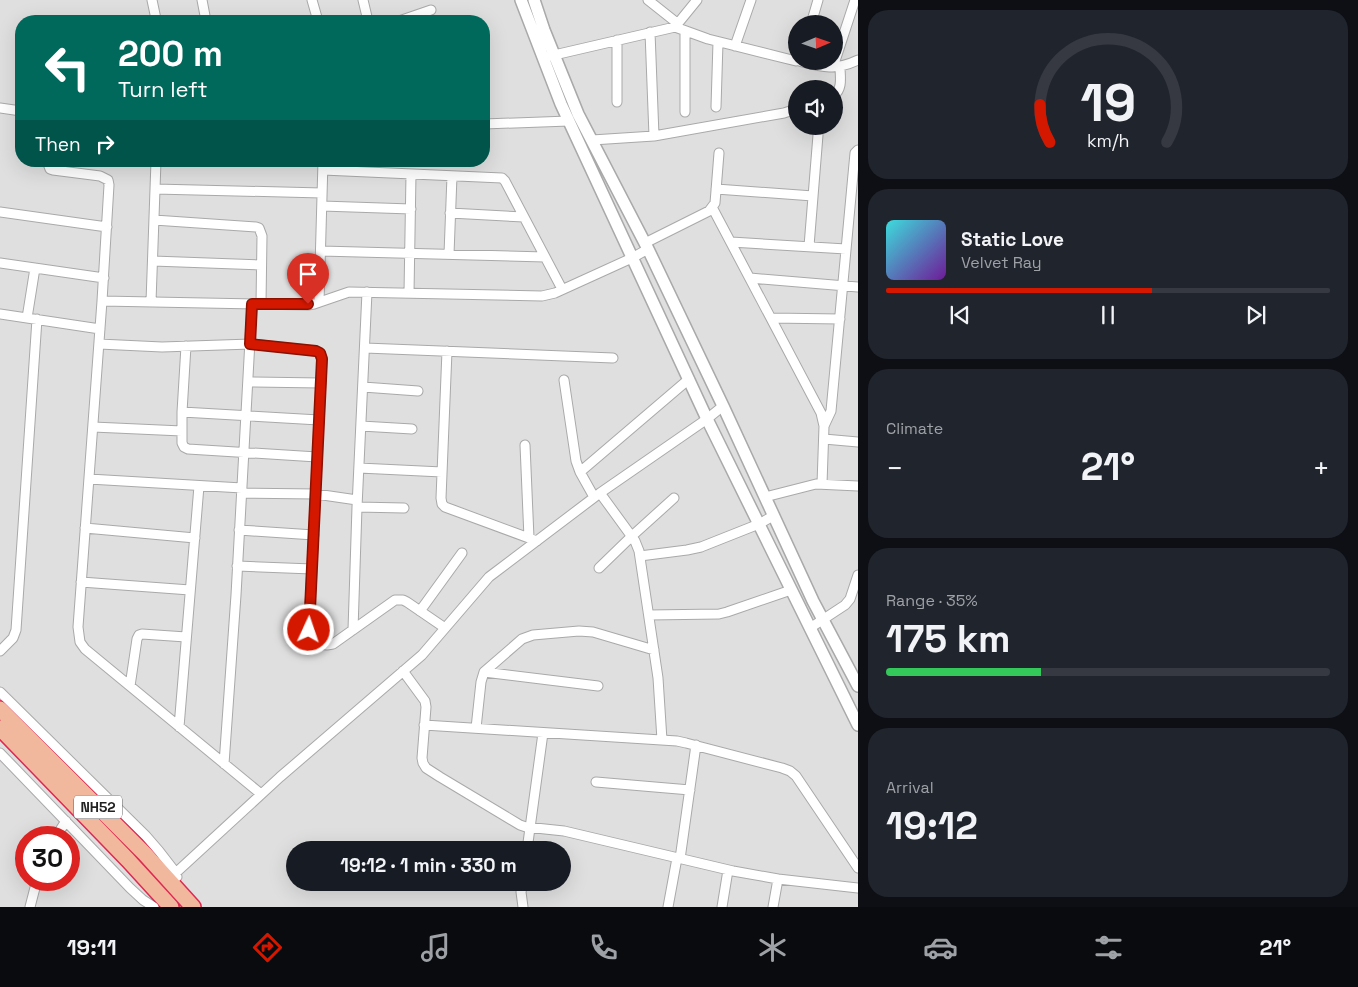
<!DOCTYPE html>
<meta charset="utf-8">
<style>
:root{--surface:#171b24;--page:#20242c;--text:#f1f3f6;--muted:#9ea1a6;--line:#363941;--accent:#d41800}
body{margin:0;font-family:"Space Grotesk",sans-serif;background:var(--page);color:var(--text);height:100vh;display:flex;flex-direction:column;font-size:19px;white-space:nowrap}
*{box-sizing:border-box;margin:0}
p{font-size:16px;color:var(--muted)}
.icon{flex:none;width:28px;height:28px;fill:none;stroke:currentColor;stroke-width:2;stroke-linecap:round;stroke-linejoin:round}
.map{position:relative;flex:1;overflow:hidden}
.side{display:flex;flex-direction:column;gap:10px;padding:10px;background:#0d0f14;width:500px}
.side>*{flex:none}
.hud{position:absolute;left:15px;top:15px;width:475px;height:152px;border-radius:20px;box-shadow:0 5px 20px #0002;background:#00695c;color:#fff;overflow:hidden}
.needle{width:32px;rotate:88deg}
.fabs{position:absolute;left:788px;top:15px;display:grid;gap:10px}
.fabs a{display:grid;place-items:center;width:55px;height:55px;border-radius:50%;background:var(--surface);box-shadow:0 5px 20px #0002;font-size:25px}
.speed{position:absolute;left:15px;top:826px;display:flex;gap:10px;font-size:25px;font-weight:700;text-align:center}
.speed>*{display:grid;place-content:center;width:65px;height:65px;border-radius:50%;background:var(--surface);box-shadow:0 5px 20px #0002;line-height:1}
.speed .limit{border:8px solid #d22;background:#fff;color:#111}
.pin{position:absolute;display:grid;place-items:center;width:42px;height:42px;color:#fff;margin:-51px -21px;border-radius:50% 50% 50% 0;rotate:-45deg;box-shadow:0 0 5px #0007}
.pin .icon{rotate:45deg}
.me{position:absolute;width:55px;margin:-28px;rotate:3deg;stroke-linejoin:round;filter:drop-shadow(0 0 4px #0008)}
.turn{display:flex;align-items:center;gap:18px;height:105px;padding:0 20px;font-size:22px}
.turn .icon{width:65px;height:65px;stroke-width:2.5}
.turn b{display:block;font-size:35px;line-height:42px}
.then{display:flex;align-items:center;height:48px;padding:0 20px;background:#0003;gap:10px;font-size:19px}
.big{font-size:38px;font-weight:800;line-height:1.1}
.side .widget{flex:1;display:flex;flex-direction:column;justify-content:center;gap:8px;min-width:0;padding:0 18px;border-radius:20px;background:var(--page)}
.side .dial{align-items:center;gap:0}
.dial svg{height:130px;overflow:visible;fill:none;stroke:var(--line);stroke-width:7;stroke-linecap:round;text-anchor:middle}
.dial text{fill:var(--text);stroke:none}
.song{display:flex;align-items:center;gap:15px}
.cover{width:60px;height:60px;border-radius:8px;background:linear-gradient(135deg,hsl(180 70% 55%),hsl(280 70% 35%))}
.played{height:5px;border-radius:2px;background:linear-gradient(90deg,var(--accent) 60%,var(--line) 60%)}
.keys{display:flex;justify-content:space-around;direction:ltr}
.heat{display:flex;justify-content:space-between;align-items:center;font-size:28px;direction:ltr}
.charge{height:8px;border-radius:4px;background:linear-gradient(90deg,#34c759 35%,var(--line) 0)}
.trip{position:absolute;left:286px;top:841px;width:285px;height:50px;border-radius:25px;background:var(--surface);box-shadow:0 5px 20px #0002;font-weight:800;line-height:50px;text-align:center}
.tab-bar{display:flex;height:80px;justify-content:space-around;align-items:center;background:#090b0e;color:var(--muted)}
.tab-bar .icon{width:35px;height:35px}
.tab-bar .selected{color:var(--accent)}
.tab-bar b{font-size:22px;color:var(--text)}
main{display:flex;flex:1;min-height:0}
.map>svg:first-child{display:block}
.residential{fill:#e0dfdf;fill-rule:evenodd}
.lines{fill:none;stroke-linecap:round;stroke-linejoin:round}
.minor-casing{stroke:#a9a9a9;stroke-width:11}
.tertiary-casing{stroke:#a9a9a9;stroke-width:14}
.trunk-casing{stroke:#dd2952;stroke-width:18}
.minor{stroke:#fff;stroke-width:9}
.tertiary{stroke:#fff;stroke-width:11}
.trunk{stroke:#f2b89e;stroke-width:15}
.route-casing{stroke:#8a1000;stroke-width:12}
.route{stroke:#d41800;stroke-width:9}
.labels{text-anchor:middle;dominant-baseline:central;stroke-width:4.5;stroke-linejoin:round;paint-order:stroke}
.shield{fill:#fff;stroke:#646464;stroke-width:1}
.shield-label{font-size:14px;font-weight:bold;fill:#222}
</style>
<main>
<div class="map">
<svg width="858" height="907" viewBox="0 0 858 907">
<rect width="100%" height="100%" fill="#f2f0e9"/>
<path class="residential" d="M 0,0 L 858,0 L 858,907 L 0,907 ZM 21,21 L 484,21 L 484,161 L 21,161 ZM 796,24 L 834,24 L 834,61 L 796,61 ZM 796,89 L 834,89 L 834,126 L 796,126 ZM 26,838 L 69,838 L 69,880 L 26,880 ZM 295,850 L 562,850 L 562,882 L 295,882 Z"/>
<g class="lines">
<g class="minor-casing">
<path id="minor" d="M 152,0 L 156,19
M 202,0 L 206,21
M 312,0 L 318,21
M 363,0 L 368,21
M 648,0 L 677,23
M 399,21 L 431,10
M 811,24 L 818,0
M 675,27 L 697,0
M 685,31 L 685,112
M 650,32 L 654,136
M 735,46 L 751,0
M 550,56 L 675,27 L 708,39 L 796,61
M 799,61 C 822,67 835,71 858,60
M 833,67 L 855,0
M 834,95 C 843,89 840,76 840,67
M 617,102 L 617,40
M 716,107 L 718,42
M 0,108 L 21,111
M 484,124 L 569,121
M 592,140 L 654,136 L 784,113 L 796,109
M 47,161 L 50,169 L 53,170 L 100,176 L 108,180 L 109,185 L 102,301 L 78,627 L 80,642 L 85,649 L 261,794
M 323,170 L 502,178 L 505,181 L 562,289
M 155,189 L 322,193
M 716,189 L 813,196
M 322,206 L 411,209
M 712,207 L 821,413 L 824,426 L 822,484
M 0,212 L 107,227
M 450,213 L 524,217
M 154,220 L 256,227 L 259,228 L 262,236 L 261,304
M 731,242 L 846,249
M 645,243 L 709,211 L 715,203 L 719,153
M 809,246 L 818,135
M 321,251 L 545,257
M 449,254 L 452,176
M 153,261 L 261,265
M 0,263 L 104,278
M 750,278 L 858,287
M 409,293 L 411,174
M 102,301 L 308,305 L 314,304 L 349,292 L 542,296 L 555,293 L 632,258 L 648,249
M 151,302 L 156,161
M 319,302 L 323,161
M 0,314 L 100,329
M 27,318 L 35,268
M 771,318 L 840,319
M 99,344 L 162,347 L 251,344 L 316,351 L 319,353 L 322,359 L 309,629 L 311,638 L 317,644 L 327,645 L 333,644 L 395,600 L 403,600 L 407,602 L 445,628
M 186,346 L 182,412 L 182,443 L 184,447 L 188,449 L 317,457
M 365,348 L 613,358
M 447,351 L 441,498 L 442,504 L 445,507 L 537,541
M 564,380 L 576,461 L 580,472 L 594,497
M 248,382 L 321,383
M 363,387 L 418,391
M 182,412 L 319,420
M 361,426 L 412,429
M 824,426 L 831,411 L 855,153 L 858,150
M 93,427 L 182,431
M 824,439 L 858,442
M 525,445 L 529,538
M 359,468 L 442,472
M 580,472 L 689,379
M 89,479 L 242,488
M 242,493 L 316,494 L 357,500
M 600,493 L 635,541 L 639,551 L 658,678 L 662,740
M 765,497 L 816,484 L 858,486
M 357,507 L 404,508
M 85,528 L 195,538
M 239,530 L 314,535
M 640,556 L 687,550 L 701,547 L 759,524 L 773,516
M 237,566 L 312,569
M 599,568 L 632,536 L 674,498
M 81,582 L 190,590
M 420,611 L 462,553
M 649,615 L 719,614 L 727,612 L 791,590
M 810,628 L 845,605 L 850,599 L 858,575
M 353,630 L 357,507 L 367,292
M 0,651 L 13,638 L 16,630 L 37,319
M 403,671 L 425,701 L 426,707 L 422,758 L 423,763 L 426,768 L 440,777 L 520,825 L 526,827 L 564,831 L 733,871 L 778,879 L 858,888
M 484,672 L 598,686
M 130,686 L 137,639 L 139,635 L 142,634 L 186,637
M 0,692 L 146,836 L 159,851 L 176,873 L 177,877
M 424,725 L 677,741 L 686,743 L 782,768 L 790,771 L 796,776 L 858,868
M 179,727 L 199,486
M 476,728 L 481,682 L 484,672 L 522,639 L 533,635 L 579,631 L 593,632 L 654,650
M 0,753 L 130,888 L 143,900 L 154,907
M 224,764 L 236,595 L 252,304
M 596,782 L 690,790
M 55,838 L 66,821
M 527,850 L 543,733
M 680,859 L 696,745
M 168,880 L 280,777 L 422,655 L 489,577 L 600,493 L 707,419 L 723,406
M 523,882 L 521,892 L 523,907
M 30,907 L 37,880
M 668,907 L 677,858
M 722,907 L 728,870
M 773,907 L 778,879"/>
</g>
<g class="tertiary-casing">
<path id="tertiary" d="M 521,0 L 561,104 L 707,419 L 858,725
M 534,0 L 544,30 L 578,114 L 648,249 L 723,406 L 813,601 L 858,686"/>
</g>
<g class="trunk-casing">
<path id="trunk" d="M 0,709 L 145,854 L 193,907
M 0,728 L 128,860 L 171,907"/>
</g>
<use href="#minor" class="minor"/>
<use href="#tertiary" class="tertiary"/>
<use href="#trunk" class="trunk"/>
</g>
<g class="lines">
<g class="route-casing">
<path id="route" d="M 308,304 L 252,304 L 250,344 L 316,351 L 320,353 L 322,359 L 309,630"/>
</g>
<use href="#route" class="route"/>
</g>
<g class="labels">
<rect class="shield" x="74" y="795.5" width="48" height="23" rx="4"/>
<g class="shield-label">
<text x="98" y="807">NH52</text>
</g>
</g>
</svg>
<div class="fabs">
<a><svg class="needle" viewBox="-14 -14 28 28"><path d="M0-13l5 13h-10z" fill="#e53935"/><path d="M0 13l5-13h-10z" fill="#9ea1a6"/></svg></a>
<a><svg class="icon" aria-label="sound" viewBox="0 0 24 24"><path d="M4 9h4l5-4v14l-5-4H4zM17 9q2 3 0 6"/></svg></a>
</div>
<div class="speed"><div class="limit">30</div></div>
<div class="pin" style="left:308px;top:304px;background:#d93025"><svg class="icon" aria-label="arrive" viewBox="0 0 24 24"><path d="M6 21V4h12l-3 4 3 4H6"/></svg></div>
<svg class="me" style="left:309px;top:630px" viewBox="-20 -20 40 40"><circle r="17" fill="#d41800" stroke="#fff" stroke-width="3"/><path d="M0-11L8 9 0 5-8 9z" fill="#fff"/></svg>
<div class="trip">19:12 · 1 min · 330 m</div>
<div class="hud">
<div class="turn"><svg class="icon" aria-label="left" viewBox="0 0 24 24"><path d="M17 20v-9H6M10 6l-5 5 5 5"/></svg><div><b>200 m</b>Turn left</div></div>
<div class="then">Then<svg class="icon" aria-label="right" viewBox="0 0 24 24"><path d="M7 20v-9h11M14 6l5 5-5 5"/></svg></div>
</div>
</div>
<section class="side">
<div class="widget dial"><svg viewBox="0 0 100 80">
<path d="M14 69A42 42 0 1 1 86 69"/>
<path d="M14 69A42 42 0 0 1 8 46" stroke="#d41800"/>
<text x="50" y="56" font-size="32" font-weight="700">19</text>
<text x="50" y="72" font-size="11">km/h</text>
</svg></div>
<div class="widget">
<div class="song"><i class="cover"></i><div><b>Static Love</b><p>Velvet Ray</p></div></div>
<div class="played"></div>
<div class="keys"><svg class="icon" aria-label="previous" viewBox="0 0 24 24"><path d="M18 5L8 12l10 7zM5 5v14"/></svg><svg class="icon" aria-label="pause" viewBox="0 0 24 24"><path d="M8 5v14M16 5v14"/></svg><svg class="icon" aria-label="next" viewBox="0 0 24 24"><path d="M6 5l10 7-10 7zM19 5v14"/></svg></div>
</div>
<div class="widget"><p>Climate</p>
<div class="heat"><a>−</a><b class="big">21°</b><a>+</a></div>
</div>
<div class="widget"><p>Range · 35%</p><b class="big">175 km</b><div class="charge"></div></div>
<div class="widget"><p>Arrival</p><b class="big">19:12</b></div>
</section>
</main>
<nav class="tab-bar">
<b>19:11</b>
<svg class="icon selected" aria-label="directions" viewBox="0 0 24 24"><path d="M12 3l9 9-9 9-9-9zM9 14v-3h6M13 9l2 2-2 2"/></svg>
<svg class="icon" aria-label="music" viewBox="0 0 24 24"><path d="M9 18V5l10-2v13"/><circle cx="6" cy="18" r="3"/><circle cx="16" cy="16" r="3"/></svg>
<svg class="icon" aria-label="phone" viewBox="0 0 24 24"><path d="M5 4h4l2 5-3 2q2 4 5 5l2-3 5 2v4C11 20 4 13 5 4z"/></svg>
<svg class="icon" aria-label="climate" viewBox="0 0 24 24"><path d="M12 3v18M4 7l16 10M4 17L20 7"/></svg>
<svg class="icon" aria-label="car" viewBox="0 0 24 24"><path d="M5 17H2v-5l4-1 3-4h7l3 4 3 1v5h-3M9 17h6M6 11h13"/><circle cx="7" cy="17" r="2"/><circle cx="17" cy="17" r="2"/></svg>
<svg class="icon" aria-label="filters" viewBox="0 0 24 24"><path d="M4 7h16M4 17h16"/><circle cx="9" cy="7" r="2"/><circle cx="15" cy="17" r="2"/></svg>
<b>21°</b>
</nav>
